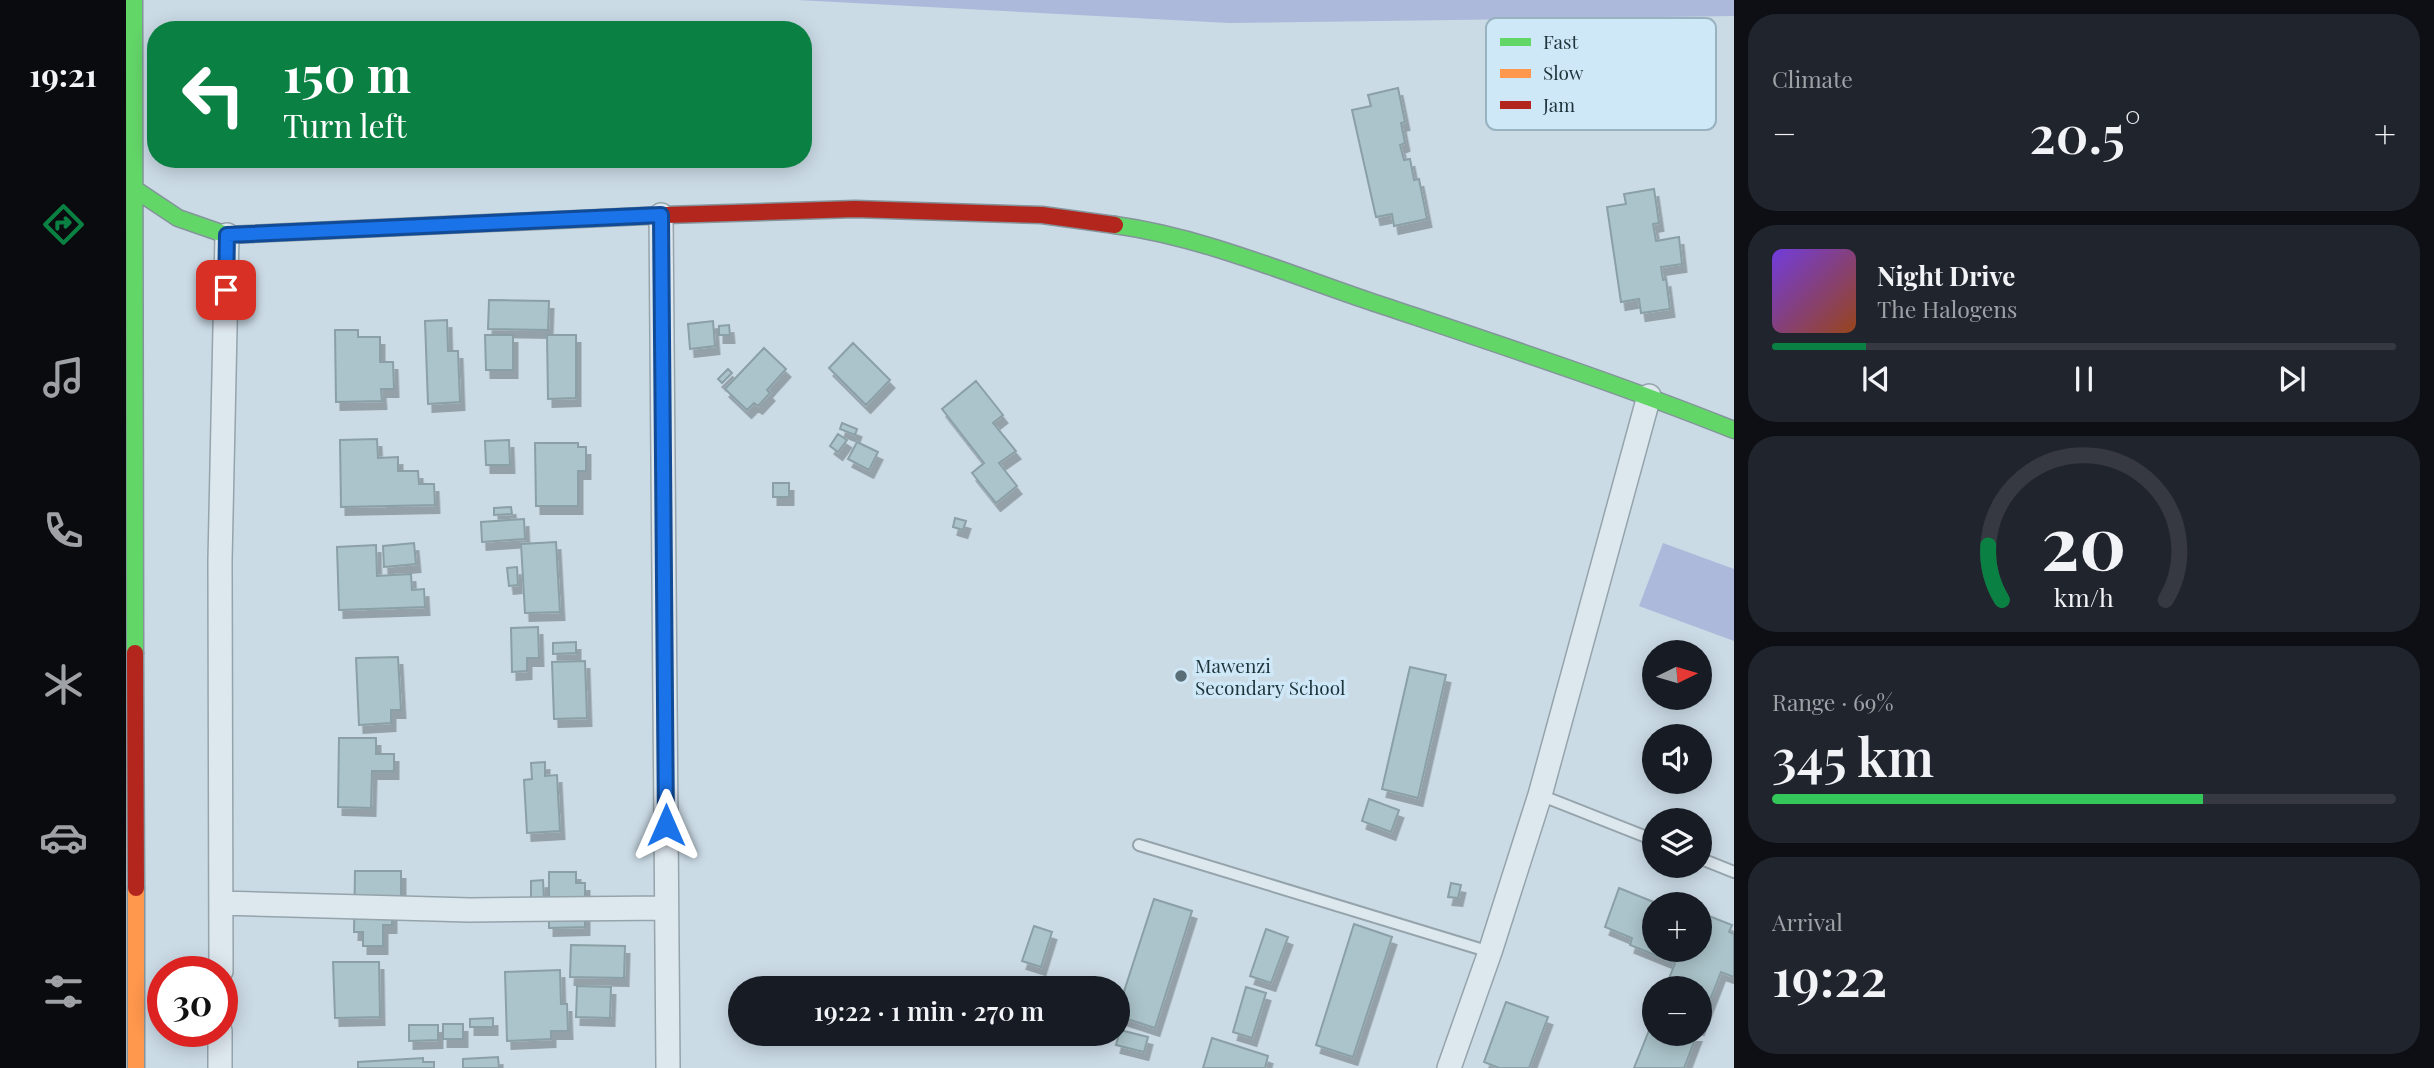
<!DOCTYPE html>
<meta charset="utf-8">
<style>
:root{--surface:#171b24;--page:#20242c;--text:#f1f3f6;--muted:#9ea1a6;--line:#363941;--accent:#0b8043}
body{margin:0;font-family:"Playfair Display",serif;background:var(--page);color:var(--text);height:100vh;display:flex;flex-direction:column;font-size:26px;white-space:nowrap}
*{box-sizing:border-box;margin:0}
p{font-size:23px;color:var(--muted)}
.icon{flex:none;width:38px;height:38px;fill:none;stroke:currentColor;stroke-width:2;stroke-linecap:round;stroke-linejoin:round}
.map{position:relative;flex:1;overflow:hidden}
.panel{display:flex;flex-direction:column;gap:14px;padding:14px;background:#0d0f14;width:700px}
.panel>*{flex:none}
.banner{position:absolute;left:21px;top:21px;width:665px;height:147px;border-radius:28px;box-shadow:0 4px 18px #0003;background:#0b8043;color:#fff;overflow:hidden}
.needle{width:46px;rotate:85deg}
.buttons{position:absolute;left:1516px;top:640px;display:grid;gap:14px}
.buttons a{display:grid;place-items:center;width:70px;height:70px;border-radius:50%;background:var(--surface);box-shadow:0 4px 18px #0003;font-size:35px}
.speed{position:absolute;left:21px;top:956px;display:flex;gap:14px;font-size:35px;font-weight:700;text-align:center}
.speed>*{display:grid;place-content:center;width:91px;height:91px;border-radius:50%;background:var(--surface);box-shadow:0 4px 18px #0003;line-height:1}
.speed .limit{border:10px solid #d22;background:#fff;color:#111}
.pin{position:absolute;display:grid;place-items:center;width:60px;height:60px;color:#fff;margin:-30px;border-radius:14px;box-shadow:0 4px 10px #0006}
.me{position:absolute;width:77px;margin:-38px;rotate:0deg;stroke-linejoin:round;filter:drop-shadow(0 0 5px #0008)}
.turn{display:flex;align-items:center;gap:24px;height:147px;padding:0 21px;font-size:32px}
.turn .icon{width:91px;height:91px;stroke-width:2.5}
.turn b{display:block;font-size:49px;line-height:60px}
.big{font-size:52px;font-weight:600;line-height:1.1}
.panel .card{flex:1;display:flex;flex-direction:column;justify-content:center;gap:10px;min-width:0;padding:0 24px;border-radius:28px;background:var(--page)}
.panel .dial{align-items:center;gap:0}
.dial svg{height:182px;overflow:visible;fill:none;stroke:var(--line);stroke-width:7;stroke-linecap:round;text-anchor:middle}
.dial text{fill:var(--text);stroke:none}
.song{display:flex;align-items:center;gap:21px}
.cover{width:84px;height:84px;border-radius:10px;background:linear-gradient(135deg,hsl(260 70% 55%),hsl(20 70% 35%))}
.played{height:7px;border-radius:4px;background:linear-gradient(90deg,var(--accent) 15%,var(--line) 15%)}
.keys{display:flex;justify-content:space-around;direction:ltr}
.heat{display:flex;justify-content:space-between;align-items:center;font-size:38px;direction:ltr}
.charge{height:10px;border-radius:5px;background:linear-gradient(90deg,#34c759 69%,var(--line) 0)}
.trip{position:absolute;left:602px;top:976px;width:402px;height:70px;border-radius:35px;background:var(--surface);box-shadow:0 4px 18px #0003;font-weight:600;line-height:70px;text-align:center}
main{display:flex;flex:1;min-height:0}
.tabs{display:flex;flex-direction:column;width:126px;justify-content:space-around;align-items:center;background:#090b0e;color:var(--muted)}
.tabs .icon{width:49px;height:49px}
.tabs .current{color:var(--accent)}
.tabs b{font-size:32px;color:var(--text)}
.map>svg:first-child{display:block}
.green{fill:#acb9da}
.building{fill:#abc3ca;stroke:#8aa0a6;stroke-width:2;filter:url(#shadow)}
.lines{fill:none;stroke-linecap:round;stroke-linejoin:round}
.lane-casing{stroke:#95a3ab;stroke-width:14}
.street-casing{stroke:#95a3ab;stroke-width:26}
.fast-casing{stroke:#84949b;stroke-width:19}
.slow-casing{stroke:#84949b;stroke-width:19}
.jam-casing{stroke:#84949b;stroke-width:19}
.lane{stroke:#dde7ee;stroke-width:10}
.street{stroke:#dde7ee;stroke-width:23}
.fast{stroke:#63d668;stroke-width:16}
.slow{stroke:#ff974d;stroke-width:16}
.jam{stroke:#b3261e;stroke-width:16}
.route-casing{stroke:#114b97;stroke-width:18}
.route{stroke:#1a73e8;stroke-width:12}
.poi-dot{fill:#596e76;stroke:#cfe8f8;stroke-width:2.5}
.labels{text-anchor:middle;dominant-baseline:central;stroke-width:7;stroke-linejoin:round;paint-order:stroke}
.poi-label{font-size:19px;fill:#1c343a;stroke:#cfe8f8;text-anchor:start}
.key{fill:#cfe8f8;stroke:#99b2bf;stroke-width:2}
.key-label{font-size:19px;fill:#1c343a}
</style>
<main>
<nav class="tabs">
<b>19:21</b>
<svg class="icon current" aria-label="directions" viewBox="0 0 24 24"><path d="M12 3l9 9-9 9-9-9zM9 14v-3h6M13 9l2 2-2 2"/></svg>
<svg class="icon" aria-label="music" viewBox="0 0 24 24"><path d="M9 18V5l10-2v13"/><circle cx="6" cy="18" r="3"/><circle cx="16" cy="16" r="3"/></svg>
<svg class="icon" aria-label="phone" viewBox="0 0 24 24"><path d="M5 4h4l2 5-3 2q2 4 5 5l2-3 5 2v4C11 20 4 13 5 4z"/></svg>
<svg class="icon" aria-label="climate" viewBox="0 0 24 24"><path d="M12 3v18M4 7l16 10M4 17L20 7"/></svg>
<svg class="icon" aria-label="car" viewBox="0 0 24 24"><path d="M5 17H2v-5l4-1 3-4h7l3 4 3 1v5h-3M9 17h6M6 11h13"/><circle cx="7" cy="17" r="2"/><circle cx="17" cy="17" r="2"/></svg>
<svg class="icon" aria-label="filters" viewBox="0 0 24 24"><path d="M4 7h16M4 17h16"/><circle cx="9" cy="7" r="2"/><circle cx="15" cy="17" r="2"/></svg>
</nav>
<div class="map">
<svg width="1608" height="1068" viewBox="0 0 1608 1068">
<defs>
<filter id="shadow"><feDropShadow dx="4.5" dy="8" stdDeviation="0" flood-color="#0004"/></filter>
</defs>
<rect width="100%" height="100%" fill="#cbdbe6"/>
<path class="green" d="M 671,0 L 1608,0 L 1608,16 L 1103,23 Z
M 1537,543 L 1608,569 L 1608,641 L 1513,606 Z"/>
<path class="building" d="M 1272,88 L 1279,122 L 1275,123 L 1279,143 L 1274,145 L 1278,160 L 1284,159 L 1288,180 L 1293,179 L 1301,219 L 1268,226 L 1266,214 L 1250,217 L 1226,110 L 1245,106 L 1242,95 Z
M 1528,189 L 1533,223 L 1527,224 L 1530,241 L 1553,237 L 1556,264 L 1535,267 L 1537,280 L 1540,279 L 1544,309 L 1515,313 L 1513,299 L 1495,302 L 1481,207 L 1500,204 L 1498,194 Z
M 363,300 L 423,301 L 422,330 L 362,329 Z
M 321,320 L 322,351 L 332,351 L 334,402 L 302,404 L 299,321 Z
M 587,321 L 589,346 L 564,349 L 562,324 Z
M 603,325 L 604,335 L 593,335 L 593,326 Z
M 209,330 L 232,330 L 232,337 L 254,337 L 254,362 L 267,362 L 268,389 L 255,389 L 256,401 L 210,402 Z
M 359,335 L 387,335 L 387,370 L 360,370 Z
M 421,335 L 450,335 L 450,398 L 422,399 Z
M 727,343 L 764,380 L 740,405 L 703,368 Z
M 638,348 L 660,369 L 641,390 L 644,393 L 632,406 L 628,403 L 621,410 L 599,389 Z
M 602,369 L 606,373 L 596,383 L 592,379 Z
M 850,381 L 877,415 L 867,423 L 890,451 L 873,463 L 891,486 L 870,503 L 846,473 L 858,463 L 816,409 Z
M 716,423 L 731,429 L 729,435 L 714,429 Z
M 712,434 L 721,440 L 712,452 L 704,446 Z
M 251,439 L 252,458 L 272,457 L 272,471 L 292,471 L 293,484 L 308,484 L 309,505 L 215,507 L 214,440 Z
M 383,440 L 384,465 L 360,465 L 359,441 Z
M 731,442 L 752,452 L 743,470 L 722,459 Z
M 409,443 L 452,443 L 452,447 L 460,447 L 460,471 L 452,471 L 452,506 L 410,506 Z
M 647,483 L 663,483 L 663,497 L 647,497 Z
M 385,507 L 386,514 L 368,515 L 368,508 Z
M 829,518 L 840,521 L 837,530 L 827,527 Z
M 398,519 L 399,539 L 356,542 L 355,522 Z
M 430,542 L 434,612 L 399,613 L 395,544 Z
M 288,543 L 290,564 L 258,567 L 257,546 Z
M 250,545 L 251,576 L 285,574 L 286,590 L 298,589 L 299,607 L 213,610 L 211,547 Z
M 391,567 L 392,585 L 383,586 L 381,568 Z
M 412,627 L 413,658 L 401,658 L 401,671 L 386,672 L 385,628 Z
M 450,642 L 450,653 L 427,654 L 427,643 Z
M 272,657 L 275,710 L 265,710 L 265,723 L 233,725 L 230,658 Z
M 459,661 L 461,718 L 428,719 L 426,662 Z
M 1284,667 L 1320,675 L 1292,798 L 1256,789 Z
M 213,738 L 250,738 L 250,754 L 268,754 L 268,771 L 246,771 L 245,808 L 212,807 Z
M 419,762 L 419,776 L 431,775 L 434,831 L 401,833 L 398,780 L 406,779 L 405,763 Z
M 1243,799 L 1273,810 L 1265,832 L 1236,821 Z
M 229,871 L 275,871 L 275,910 L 266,910 L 266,925 L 257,925 L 257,946 L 237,946 L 237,932 L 228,932 Z
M 423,872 L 450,872 L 450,883 L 459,883 L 459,927 L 423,928 Z
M 417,880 L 418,899 L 405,899 L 405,881 Z
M 1325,883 L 1335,885 L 1332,898 L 1322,897 Z
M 1493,888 L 1535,905 L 1528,905 L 1528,950 L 1573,950 L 1573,912 L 1606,925 L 1603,932 L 1608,934 L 1608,977 L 1595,972 L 1573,1028 L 1573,989 L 1539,989 L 1549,963 L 1504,945 L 1506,938 L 1479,927 Z
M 1028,899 L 1066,911 L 1029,1028 L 992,1016 L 992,1010 Z
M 1228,924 L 1266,937 L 1227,1057 L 1190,1045 Z
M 908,926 L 926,932 L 915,967 L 896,961 Z
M 1140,929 L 1162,937 L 1145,983 L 1124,976 Z
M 445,945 L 499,946 L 498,978 L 444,977 Z
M 207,962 L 253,962 L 254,1017 L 209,1018 Z
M 434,970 L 435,1004 L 441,1004 L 442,1031 L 425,1031 L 425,1039 L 381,1041 L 379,972 Z
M 897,980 L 911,983 L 910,989 L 895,989 Z
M 451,986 L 485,987 L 484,1018 L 450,1017 Z
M 1120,987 L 1140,993 L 1126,1038 L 1107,1032 Z
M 1380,1002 L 1422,1017 L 1403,1068 L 1373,1068 L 1358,1062 Z
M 367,1018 L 367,1027 L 344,1027 L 344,1019 Z
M 1528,1018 L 1528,1034 L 1571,1034 L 1558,1068 L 1508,1068 Z
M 317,1024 L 337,1024 L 337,1039 L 317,1039 Z
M 283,1025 L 312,1025 L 312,1040 L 283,1041 Z
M 994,1030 L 1022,1037 L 1018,1052 L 990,1045 Z
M 1086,1038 L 1142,1056 L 1139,1068 L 1077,1068 Z
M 372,1057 L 373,1068 L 337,1068 L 337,1059 Z
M 297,1058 L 297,1062 L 308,1062 L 308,1068 L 232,1068 L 232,1062 Z"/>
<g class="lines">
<g class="lane-casing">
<path id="lane" d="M 1414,795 L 1528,840
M 1013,845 L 1364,952
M 1573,858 L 1608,872"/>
</g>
<g class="street-casing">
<path id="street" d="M 535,215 L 542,1068
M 95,903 L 344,910 L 540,908
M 95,971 L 94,561 L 101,235
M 94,1068 L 94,1031
M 1323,1068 L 1364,952 L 1414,795 L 1523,396"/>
</g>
<g class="fast-casing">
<path id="fast" d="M 8,0 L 9,653
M 10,190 L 52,218 L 101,235 L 540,215
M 989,225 C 1076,237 1160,273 1243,301 C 1365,342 1488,382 1608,430"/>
</g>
<g class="slow-casing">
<path id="slow" d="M 10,888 L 10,1068"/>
</g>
<g class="jam-casing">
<path id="jam" d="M 540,215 L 729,209 L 916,215 L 989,225
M 9,653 L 10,888"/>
</g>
<use href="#lane" class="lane"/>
<use href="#street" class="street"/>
<use href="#fast" class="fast"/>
<use href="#slow" class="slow"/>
<use href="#jam" class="jam"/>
</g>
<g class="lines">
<g class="route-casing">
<path id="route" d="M 100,290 L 101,235 L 535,215 L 540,825"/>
</g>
<use href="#route" class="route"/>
</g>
<circle class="poi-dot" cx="1055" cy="676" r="7"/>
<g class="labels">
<g class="poi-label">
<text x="1069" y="665">Mawenzi<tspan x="1069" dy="22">Secondary School</tspan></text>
</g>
</g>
<rect x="1360" y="18" width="230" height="112" rx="10" class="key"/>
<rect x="1374" y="38" width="31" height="8" fill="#63d668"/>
<rect x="1374" y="69" width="31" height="9" fill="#ff974d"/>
<rect x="1374" y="101" width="31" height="8" fill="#b3261e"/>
<g class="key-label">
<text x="1417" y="49">Fast</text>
<text x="1417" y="80">Slow</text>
<text x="1417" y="112">Jam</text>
</g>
</svg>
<div class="buttons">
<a><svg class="needle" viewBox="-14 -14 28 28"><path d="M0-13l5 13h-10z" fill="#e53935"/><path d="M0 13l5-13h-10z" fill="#9ea1a6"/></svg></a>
<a><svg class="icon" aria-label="sound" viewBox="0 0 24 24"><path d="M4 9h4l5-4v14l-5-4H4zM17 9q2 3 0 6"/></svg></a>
<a><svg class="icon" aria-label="layers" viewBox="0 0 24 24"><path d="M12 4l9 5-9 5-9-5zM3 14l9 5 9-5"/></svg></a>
<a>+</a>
<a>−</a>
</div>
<div class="speed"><div class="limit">30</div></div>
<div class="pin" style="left:100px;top:290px;background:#d93025"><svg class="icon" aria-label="arrive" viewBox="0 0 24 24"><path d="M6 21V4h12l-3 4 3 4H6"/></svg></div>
<svg class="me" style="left:540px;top:825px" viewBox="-20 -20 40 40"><path d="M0-17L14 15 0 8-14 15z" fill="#1a73e8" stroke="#fff" stroke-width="4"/></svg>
<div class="trip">19:22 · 1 min · 270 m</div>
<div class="banner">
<div class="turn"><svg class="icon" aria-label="left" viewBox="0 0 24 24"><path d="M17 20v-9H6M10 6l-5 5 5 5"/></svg><div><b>150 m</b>Turn left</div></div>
</div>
</div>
<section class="panel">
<div class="card"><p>Climate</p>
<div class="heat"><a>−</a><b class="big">20.5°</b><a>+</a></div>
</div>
<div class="card">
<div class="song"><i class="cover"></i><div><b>Night Drive</b><p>The Halogens</p></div></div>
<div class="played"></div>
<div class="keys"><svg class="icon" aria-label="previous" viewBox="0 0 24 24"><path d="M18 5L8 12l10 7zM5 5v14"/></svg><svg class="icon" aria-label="pause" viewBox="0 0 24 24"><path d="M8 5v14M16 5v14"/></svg><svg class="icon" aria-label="next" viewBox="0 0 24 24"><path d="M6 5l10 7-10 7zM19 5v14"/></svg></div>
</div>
<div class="card dial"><svg viewBox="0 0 100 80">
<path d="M14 69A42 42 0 1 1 86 69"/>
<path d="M14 69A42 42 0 0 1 8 45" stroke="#0b8043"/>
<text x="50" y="56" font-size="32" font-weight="700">20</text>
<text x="50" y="72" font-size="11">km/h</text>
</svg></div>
<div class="card"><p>Range · 69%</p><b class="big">345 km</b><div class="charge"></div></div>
<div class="card"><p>Arrival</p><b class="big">19:22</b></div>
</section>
</main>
